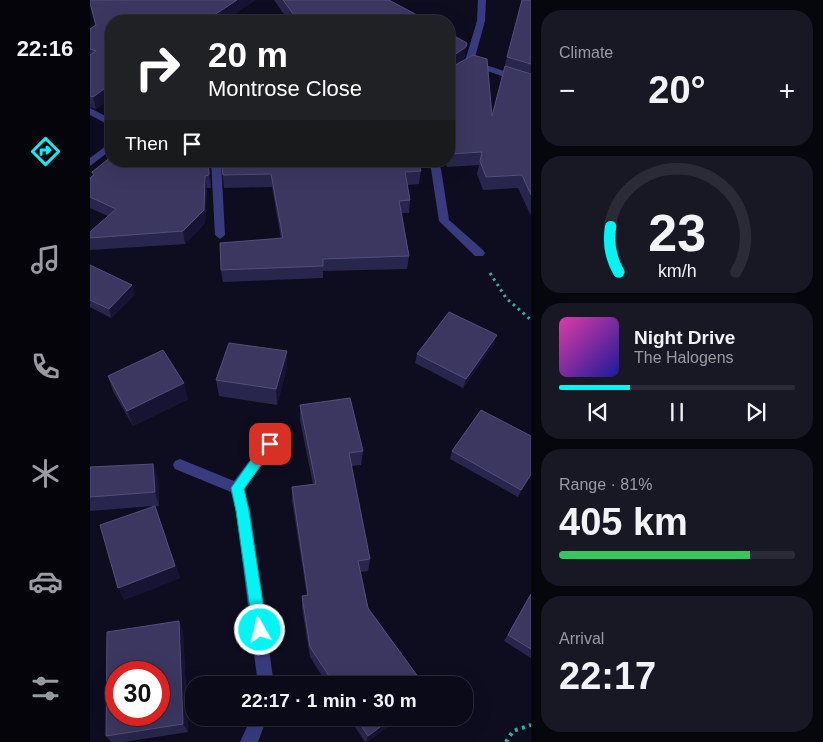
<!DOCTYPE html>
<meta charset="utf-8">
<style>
:root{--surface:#0a0a18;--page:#181825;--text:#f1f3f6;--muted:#999aa2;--line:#2a2b37;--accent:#02f4f4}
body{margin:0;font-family:Helvetica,sans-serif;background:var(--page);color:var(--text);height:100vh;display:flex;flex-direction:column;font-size:19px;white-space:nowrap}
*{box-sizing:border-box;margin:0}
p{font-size:16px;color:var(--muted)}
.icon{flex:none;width:28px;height:28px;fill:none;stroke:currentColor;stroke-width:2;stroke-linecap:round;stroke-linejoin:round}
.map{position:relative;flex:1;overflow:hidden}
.panel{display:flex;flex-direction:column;gap:10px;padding:10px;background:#06060d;width:292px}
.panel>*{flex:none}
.top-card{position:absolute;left:15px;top:15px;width:350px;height:152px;border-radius:20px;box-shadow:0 5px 20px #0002,0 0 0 1px var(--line);background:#202124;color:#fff;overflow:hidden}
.speed{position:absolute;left:15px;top:661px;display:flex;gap:10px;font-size:25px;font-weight:700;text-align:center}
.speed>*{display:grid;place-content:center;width:65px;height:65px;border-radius:50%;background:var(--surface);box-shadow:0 5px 20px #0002,0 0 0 1px var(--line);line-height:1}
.speed .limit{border:8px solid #d22;background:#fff;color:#111}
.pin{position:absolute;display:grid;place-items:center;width:42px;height:42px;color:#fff;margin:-21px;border-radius:10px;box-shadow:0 2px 8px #0006}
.me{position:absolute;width:55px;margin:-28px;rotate:352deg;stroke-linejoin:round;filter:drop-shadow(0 0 4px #0008)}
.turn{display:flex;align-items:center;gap:18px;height:105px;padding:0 20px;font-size:22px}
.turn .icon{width:65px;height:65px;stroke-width:2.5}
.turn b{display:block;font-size:35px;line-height:42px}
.then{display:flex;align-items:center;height:48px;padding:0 20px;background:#0003;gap:10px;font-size:19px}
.big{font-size:38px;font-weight:800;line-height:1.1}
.panel .widget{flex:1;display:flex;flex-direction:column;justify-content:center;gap:8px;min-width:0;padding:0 18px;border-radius:20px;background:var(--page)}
.panel .dial{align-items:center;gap:0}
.dial svg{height:130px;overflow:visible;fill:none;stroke:var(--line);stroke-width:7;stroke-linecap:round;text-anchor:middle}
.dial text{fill:var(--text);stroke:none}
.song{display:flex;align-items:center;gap:15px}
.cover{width:60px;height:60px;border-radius:8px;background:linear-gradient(135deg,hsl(320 70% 55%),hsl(240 70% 35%))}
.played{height:5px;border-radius:2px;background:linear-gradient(90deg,var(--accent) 30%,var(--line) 30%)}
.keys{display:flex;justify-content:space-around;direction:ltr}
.heat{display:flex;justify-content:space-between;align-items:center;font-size:28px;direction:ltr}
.charge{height:8px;border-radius:4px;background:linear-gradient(90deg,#34c759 81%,var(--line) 0)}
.trip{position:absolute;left:95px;top:676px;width:288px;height:50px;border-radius:20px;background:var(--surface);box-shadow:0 5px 20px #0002,0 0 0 1px var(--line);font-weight:800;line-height:50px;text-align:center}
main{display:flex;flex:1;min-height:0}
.menu{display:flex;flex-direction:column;width:90px;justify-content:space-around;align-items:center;background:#04040a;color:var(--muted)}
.menu .icon{width:35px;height:35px}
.menu .selected{color:var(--accent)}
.menu b{font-size:22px;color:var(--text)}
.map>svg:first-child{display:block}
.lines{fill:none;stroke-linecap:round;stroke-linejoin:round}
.path-far1{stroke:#2eb09b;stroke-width:3;stroke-dasharray:2.5 4;stroke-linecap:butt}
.path{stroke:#2eb09b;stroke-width:4;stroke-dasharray:3 4.5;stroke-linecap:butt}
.service{fill:#383c7e;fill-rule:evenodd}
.minor{fill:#383c7e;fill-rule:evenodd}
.wall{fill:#29264d}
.shaded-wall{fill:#171433}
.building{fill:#3b3760;stroke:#524f79;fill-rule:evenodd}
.route{fill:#02f4f4;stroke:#019f9f}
</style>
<main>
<nav class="menu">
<b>22:16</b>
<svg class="icon selected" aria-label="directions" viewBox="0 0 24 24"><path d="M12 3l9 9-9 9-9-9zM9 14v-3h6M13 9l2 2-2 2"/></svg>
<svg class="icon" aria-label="music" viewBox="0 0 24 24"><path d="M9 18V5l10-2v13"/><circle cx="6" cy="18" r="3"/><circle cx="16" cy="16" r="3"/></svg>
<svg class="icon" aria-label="phone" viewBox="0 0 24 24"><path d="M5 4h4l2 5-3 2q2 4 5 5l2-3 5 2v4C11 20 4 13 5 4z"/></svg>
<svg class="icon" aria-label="climate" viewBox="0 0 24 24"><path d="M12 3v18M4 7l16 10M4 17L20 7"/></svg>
<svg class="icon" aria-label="car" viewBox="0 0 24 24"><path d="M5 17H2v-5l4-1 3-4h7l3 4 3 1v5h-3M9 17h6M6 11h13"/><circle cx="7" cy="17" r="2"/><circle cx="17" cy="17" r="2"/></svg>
<svg class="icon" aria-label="filters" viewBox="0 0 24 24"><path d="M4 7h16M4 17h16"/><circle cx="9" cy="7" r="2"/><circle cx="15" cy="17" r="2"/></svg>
</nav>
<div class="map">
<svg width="441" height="742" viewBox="0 0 441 742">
<rect width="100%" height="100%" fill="#0e0d20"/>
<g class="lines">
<path class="path-far1" d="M 400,273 L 416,298 L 441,320"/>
<path class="path" d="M 416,742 L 423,731 L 441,725"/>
<path class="service" d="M 121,161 L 131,161 L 135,235 L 130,239 L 125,235 Z"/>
<path class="minor" d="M 388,0 L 396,0 L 395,21 L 384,61 L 441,80 L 441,86 L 380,65 L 359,79 L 359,72 L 375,61 L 387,21 Z
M 0,108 L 21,119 L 21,126 L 0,115 Z
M 21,142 L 21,150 L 0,166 L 0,158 Z
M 337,161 L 347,161 L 351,169 L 359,220 L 393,250 L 395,253 L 393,256 L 385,256 L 349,221 L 341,169 Z
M 180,438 L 185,440 L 187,444 L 185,448 L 154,489 L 160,511 L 184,685 L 168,685 L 146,511 L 141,492 L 85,469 L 83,465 L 85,461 L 90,459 L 144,481 L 175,440 Z
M 161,718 L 177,718 L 168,742 L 150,742 Z"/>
</g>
<path class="wall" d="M 0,0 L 165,0 L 134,21 L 21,21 L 6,109 L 0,107 L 0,29 L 5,25 L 0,5 Z
M 184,0 L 299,0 L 198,20 Z
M 441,0 L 441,216 L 428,188 L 393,190 L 387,174 L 389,165 L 357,167 L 355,161 L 359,161 L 359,33 L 375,55 L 373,60 L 402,116 L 417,57 Z
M 21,161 L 119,161 L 121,188 L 117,188 L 115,223 L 95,244 L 0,250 L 0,232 L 18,216 L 0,208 L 0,178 L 3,175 L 2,172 Z
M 131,161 L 331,171 L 329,184 L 317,185 L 320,200 L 319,213 L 312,213 L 319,256 L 317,269 L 233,271 L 233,278 L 133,282 L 131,270 L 191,239 L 182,187 L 134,188 Z
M 0,265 L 45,294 L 21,318 L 0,307 Z
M 404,344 L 373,388 L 325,363 L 327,354 Z
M 197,351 L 197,367 L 187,405 L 129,396 L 126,380 Z
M 18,376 L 98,399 L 43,426 L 23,391 Z
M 210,405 L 273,451 L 271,465 L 261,466 L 280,559 L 278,571 L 271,572 L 278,608 L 334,685 L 238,685 L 220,657 L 212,608 L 212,596 L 217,595 L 202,501 L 202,487 L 223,484 L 210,420 Z
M 441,436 L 441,476 L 428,497 L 360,459 L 362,451 Z
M 0,467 L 68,478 L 69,506 L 65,506 L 90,578 L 34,600 L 63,506 L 0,511 Z
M 441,593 L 441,658 L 414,641 Z
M 89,621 L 93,632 L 98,732 L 34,742 L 21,742 L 16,736 Z
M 259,718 L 310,718 L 277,742 L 275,742 Z"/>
<path class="shaded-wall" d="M 147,0 L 165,0 L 134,21 L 115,21 Z
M 377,43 L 373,60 L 359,70 L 360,58 Z
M 21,84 L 21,99 L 6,109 L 3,97 Z
M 118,161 L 119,161 L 121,188 L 119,175 Z
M 115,176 L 117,188 L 115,223 L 95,244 L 93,231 Z
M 42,285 L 45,294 L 21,318 L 19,309 Z
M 407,335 L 404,344 L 373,388 L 376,379 Z
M 197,351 L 197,367 L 187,405 L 186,389 Z
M 94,383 L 98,399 L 43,426 L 37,411 Z
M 63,464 L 68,478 L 69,506 L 65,492 Z
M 441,474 L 441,476 L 428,497 L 431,490 Z
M 65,506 L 90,578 L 34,600 L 28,588 Z
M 89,621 L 93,632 L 98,732 L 93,724 Z
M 302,718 L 310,718 L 277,742 L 276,742 L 278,736 Z"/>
<path class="building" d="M 0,0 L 147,0 L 115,21 L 21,21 L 21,84 L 3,97 L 0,96 L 0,55 L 6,51 L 0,49 L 0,29 L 6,25 L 0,3 Z
M 193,0 L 299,0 L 338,21 L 197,21 L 204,15 Z
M 432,0 L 441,0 L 441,64 L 417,57 Z
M 359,33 L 377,43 L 376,47 L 360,58 L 360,68 L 383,55 L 397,59 L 402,116 L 415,66 L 441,74 L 441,195 L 432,175 L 396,177 L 390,161 L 392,152 L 359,154 Z
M 21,157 L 21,161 L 118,161 L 119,175 L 115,176 L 114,210 L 93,231 L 0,238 L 0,232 L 26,209 L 0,197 L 0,178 L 4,175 L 2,172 Z
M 131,161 L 328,161 L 331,171 L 315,172 L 320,200 L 309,201 L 319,256 L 233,259 L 233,266 L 131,270 L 130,243 L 193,238 L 181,174 L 133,175 Z
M 0,265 L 42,285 L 19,309 L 0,300 Z
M 359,312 L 407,335 L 376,379 L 327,354 Z
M 139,343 L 197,351 L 186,389 L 126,380 Z
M 73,350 L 94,383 L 37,411 L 18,376 Z
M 260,398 L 273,451 L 259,453 L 280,559 L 268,561 L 278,608 L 334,685 L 245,685 L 220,647 L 212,596 L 218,595 L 202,487 L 226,484 L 210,405 Z
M 391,410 L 441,436 L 441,474 L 431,490 L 362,451 Z
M 63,464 L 65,492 L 0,497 L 0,467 Z
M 65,506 L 85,566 L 28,588 L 10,525 Z
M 441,594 L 441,649 L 418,635 Z
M 89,621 L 93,724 L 16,736 L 17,632 ZM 26,672 L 69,672 L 69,715 L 26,715 Z
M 266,718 L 302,718 L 278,736 Z"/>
<path class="route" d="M 180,438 L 184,440 L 186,444 L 184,447 L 154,489 L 159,511 L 177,630 L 175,635 L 170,637 L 165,635 L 163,630 L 146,511 L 141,488 L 175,440 Z"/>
</svg>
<div class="speed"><div class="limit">30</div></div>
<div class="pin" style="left:180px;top:444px;background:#d93025"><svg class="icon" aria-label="arrive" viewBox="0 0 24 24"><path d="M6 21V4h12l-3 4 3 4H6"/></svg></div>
<svg class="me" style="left:170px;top:630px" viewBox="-20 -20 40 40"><circle r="17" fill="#02f4f4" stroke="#fff" stroke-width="3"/><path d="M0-11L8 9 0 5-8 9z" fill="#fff"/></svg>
<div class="trip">22:17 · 1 min · 30 m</div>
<div class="top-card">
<div class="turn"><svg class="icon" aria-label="right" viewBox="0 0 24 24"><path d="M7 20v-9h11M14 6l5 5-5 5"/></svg><div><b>20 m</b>Montrose Close</div></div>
<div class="then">Then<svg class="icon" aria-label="arrive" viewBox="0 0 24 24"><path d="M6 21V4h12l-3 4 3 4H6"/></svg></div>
</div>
</div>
<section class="panel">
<div class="widget"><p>Climate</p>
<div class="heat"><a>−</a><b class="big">20°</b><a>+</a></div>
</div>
<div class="widget dial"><svg viewBox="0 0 100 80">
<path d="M14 69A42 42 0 1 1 86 69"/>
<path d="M14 69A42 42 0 0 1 9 41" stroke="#02f4f4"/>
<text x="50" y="56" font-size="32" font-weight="700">23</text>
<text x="50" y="72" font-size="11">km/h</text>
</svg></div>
<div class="widget">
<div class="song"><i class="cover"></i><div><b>Night Drive</b><p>The Halogens</p></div></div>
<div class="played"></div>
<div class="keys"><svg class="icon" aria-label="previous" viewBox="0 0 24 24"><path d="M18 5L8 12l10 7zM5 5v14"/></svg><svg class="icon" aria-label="pause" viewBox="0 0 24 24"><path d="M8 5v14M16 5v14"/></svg><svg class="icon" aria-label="next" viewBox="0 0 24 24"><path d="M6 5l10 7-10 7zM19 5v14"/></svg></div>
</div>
<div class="widget"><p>Range · 81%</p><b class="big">405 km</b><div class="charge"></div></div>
<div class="widget"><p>Arrival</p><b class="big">22:17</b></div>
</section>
</main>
